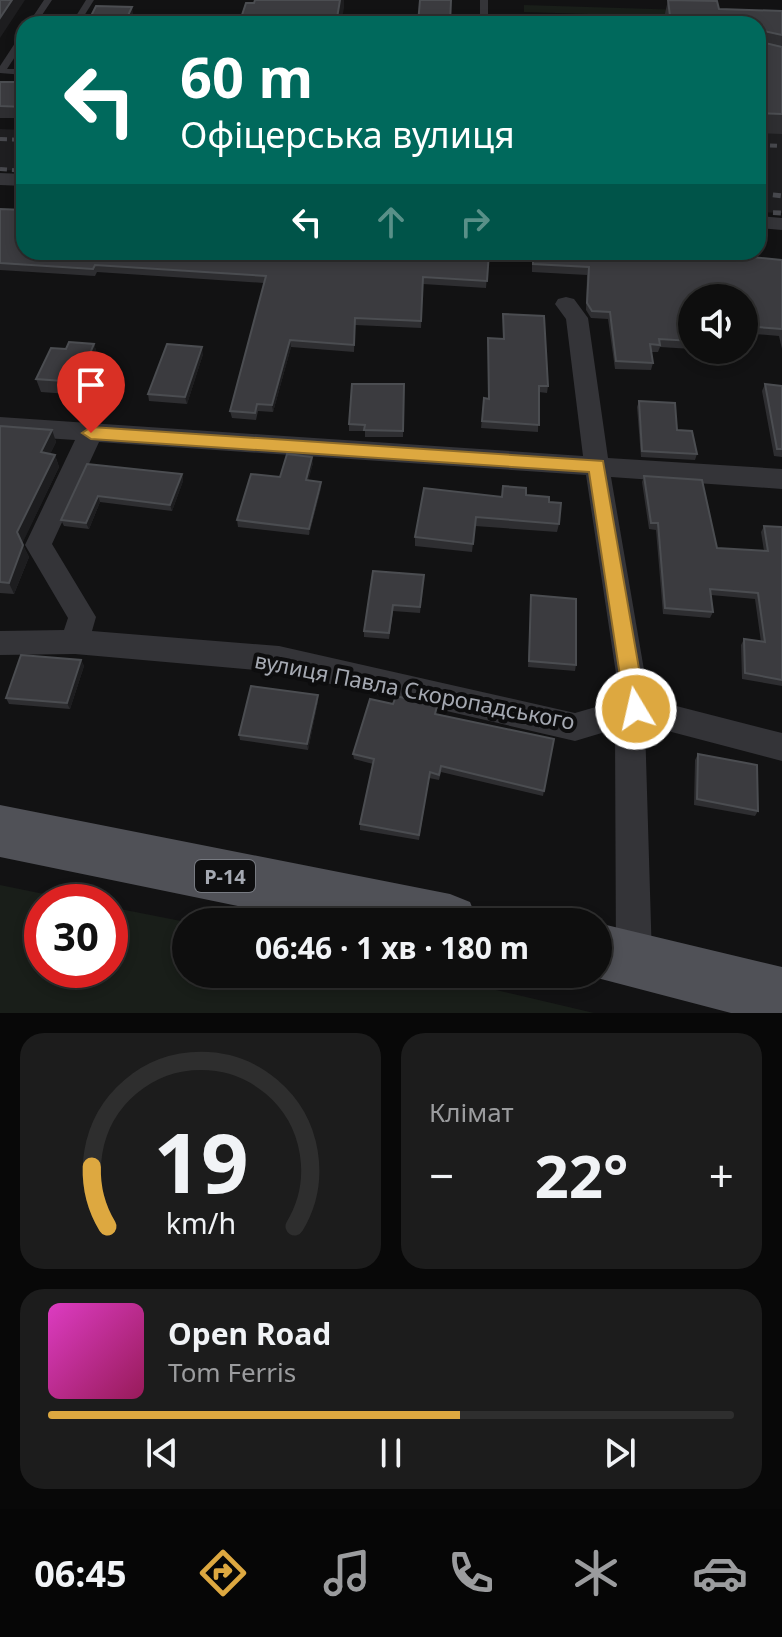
<!DOCTYPE html>
<html lang="uk">
<meta charset="utf-8">
<style>
:root{--surface:#0e0e0e;--page:#1c1c1c;--text:#f1f3f6;--muted:#9b9c9e;--line:#2e2e2e;--accent:#dda840}
body{margin:0;font-family:"Noto Sans",sans-serif;background:var(--page);color:var(--text);height:100vh;display:flex;flex-direction:column;font-size:30px;white-space:nowrap}
*{box-sizing:border-box;margin:0}
p{font-size:26px;color:var(--muted)}
.icon{flex:none;width:44px;height:44px;fill:none;stroke:currentColor;stroke-width:2;stroke-linecap:round;stroke-linejoin:round}
.map{position:relative;height:1013px;overflow:hidden}
.sheet{display:flex;flex-direction:column;gap:20px;padding:20px;background:#080808;flex:1}
.sheet>*{flex:none}
.hud{position:absolute;left:16px;top:16px;width:750px;height:244px;border-radius:24px;box-shadow:0 4px 12px #0003,0 0 0 2px var(--line);background:#00695c;color:#fff;overflow:hidden}
.controls{position:absolute;left:678px;top:284px;display:grid;gap:16px}
.controls a{display:grid;place-items:center;width:80px;height:80px;border-radius:50%;background:var(--surface);box-shadow:0 4px 12px #0003,0 0 0 2px var(--line);font-size:40px}
.speed{position:absolute;left:24px;top:884px;display:flex;gap:16px;font-size:40px;font-weight:700;text-align:center}
.speed>*{display:grid;place-content:center;width:104px;height:104px;border-radius:50%;background:var(--surface);box-shadow:0 4px 12px #0003,0 0 0 2px var(--line);line-height:1}
.speed .limit{border:12px solid #d22;background:#fff;color:#111}
.pin{position:absolute;display:grid;place-items:center;width:68px;height:68px;color:#fff;margin:-82px -34px;border-radius:50% 50% 50% 0;rotate:-45deg;box-shadow:0 0 8px #0007}
.pin .icon{rotate:45deg}
.me{position:absolute;width:88px;margin:-44px;rotate:351deg;stroke-linejoin:round;filter:drop-shadow(0 0 6px #0008)}
.turn{display:flex;align-items:center;gap:28px;height:168px;padding:0 32px;font-size:36px}
.turn .icon{width:104px;height:104px;stroke-width:2.5}
.turn b{display:block;font-size:56px;line-height:68px}
.lanes{display:flex;align-items:center;height:76px;padding:0 32px;background:#0003;justify-content:center;gap:40px;direction:ltr}
.lanes .off{opacity:.35}
.big{font-size:60px;font-weight:700;line-height:1.1}
.sheet .widget{flex:1;display:flex;flex-direction:column;justify-content:center;gap:12px;min-width:0;padding:0 28px;border-radius:24px;background:var(--page)}
.sheet .dial{align-items:center;gap:0}
.dial svg{height:208px;overflow:visible;fill:none;stroke:var(--line);stroke-width:7;stroke-linecap:round;text-anchor:middle}
.dial text{fill:var(--text);stroke:none}
.song{display:flex;align-items:center;gap:24px}
.cover{width:96px;height:96px;border-radius:12px;background:linear-gradient(135deg,hsl(310 70% 55%),hsl(330 70% 35%))}
.played{height:8px;border-radius:4px;background:linear-gradient(90deg,var(--accent) 60%,var(--line) 60%)}
.keys{display:flex;justify-content:space-around;direction:ltr}
.heat{display:flex;justify-content:space-between;align-items:center;font-size:44px;direction:ltr}
.sheet .tiles{flex:1;display:grid;gap:20px;grid-template-columns:1fr 1fr}
.widget:last-child{grid-column:span 2}
.trip{position:absolute;left:172px;top:908px;width:440px;height:80px;border-radius:40px;background:var(--surface);box-shadow:0 4px 12px #0003,0 0 0 2px var(--line);font-weight:700;line-height:80px;text-align:center}
.dock{display:flex;height:128px;justify-content:space-around;align-items:center;background:#060606;color:var(--muted)}
.dock .icon{width:56px;height:56px}
.dock .on{color:var(--accent)}
.dock b{font-size:36px;color:var(--text)}
.map>svg:first-child{display:block}
.built{fill:#1e1e20}
.green{fill:#191e19}
.lines{fill:none;stroke-linecap:round;stroke-linejoin:round}
.service{fill:#343438;fill-rule:evenodd}
.minor{fill:#343438;fill-rule:evenodd}
.primary{fill:#505157;fill-rule:evenodd}
.rail-far1{stroke:#47484d;stroke-width:4;stroke-dasharray:7 5;stroke-linecap:butt}
.rail{stroke:#47484d;stroke-width:5;stroke-dasharray:8 7;stroke-linecap:butt}
.wall{fill:#2e2e31}
.shaded-wall{fill:#1d1d1f}
.building{fill:#3b3b3f;stroke:#4b4d51;stroke-width:2}
.route{fill:#dda840;stroke:#906d2a;stroke-width:2}
.labels{text-anchor:middle;dominant-baseline:central;stroke-width:8;stroke-linejoin:round;paint-order:stroke}
.shield{fill:#0d0d0e;stroke:#777a81;stroke-width:2}
.shield-label{font-size:20px;font-weight:bold;fill:#a5a9b2}
.street-label{font-size:22px;fill:#a5a9b2;stroke:#0d0d0e}
</style>
<div class="map">
<svg width="782" height="1013" viewBox="0 0 782 1013">
<rect width="100%" height="100%" fill="#121213"/>
<path class="built" d="M 758,93 L 782,105 L 782,213 L 758,212 Z
M 0,129 L 24,130 L 24,171 L 0,170 Z"/>
<path class="green" d="M 524,5 L 782,13 L 758,24 L 716,18 L 524,12 Z
M 0,885 L 83,902 L 42,902 L 42,970 L 110,970 L 110,907 L 186,922 L 186,974 L 428,974 L 594,1013 L 0,1013 Z"/>
<g class="lines">
<path class="service" d="M 44,0 L 52,0 L 36,24 L 28,24 Z
M 86,0 L 94,0 L 79,24 L 71,24 Z
M 480,0 L 488,0 L 488,24 L 480,24 Z
M 24,33 L 24,43 L 7,69 L 24,69 L 24,75 L 0,73 L 0,66 L 21,34 Z"/>
<path class="minor" d="M 0,173 L 24,174 L 24,186 L 0,185 Z
M 758,216 L 782,218 L 782,230 L 758,228 Z
M 566,297 L 574,299 L 588,318 L 608,458 L 782,469 L 782,489 L 611,477 L 649,699 L 782,733 L 782,761 L 645,725 L 652,959 L 647,972 L 634,977 L 621,972 L 616,959 L 615,729 L 575,741 L 279,672 L 75,654 L 0,655 L 0,631 L 64,630 L 68,618 L 25,545 L 75,440 L 0,435 L 0,417 L 583,456 L 566,319 L 555,304 L 558,299 ZM 99,442 L 586,475 L 620,700 L 575,713 L 279,646 L 92,631 L 96,617 L 52,544 Z"/>
<path class="primary" d="M 0,805 L 450,894 L 470,902 L 478,922 L 315,922 L 0,857 Z
M 598,923 L 782,967 L 782,1013 L 731,1013 L 582,974 L 598,974 Z"/>
<path class="rail-far1" d="M 0,139 L 24,140
M 758,145 L 782,146
M 0,169 L 24,171"/>
<path class="rail" d="M 758,193 L 782,196
M 758,212 L 782,213"/>
</g>
<path class="wall" d="M 668,0 L 719,9 L 782,11 L 782,134 L 758,133 L 758,24 L 665,24 L 664,18 Z
M 0,82 L 24,82 L 24,118 L 0,118 Z
M 0,209 L 24,252 L 489,252 L 486,288 L 423,284 L 421,328 L 355,325 L 354,352 L 291,347 L 273,412 L 258,411 L 256,420 L 232,418 L 230,411 L 264,283 L 97,272 L 95,276 L 0,270 Z
M 532,252 L 700,252 L 782,260 L 782,349 L 779,336 L 744,333 L 744,298 L 692,298 L 692,349 L 660,347 L 658,352 L 651,352 L 653,363 L 651,370 L 615,369 L 608,319 L 591,318 L 586,310 L 587,275 L 532,272 Z
M 503,314 L 548,386 L 547,393 L 539,392 L 538,432 L 481,428 L 484,398 L 488,399 L 488,338 L 503,339 Z
M 94,344 L 98,357 L 82,395 L 41,392 L 36,379 Z
M 203,354 L 187,404 L 149,401 L 148,394 Z
M 404,384 L 403,437 L 365,437 L 365,431 L 349,431 L 349,424 Z
M 765,384 L 782,386 L 782,457 L 774,456 L 762,391 Z
M 639,401 L 677,430 L 697,454 L 695,460 L 641,457 L 637,407 Z
M 0,426 L 52,430 L 56,442 L 50,454 L 55,455 L 59,467 L 22,543 L 29,557 L 14,594 L 0,593 Z
M 313,463 L 308,480 L 321,488 L 309,535 L 238,527 L 237,520 L 280,477 Z
M 87,464 L 182,474 L 183,481 L 172,511 L 100,502 L 89,529 L 64,526 L 61,520 Z
M 644,476 L 717,548 L 764,551 L 761,532 L 764,526 L 782,527 L 782,686 L 742,679 L 741,645 L 744,639 L 761,642 L 755,599 L 711,595 L 713,612 L 710,618 L 663,614 L 656,530 L 649,529 L 642,482 Z
M 526,495 L 549,502 L 559,524 L 557,532 L 475,526 L 472,552 L 415,546 L 415,537 Z
M 424,575 L 420,613 L 393,611 L 389,639 L 364,637 L 364,631 Z
M 531,595 L 576,665 L 575,671 L 528,667 Z
M 81,660 L 84,666 L 70,709 L 9,704 L 6,698 Z
M 318,695 L 318,701 L 308,750 L 240,740 L 239,735 Z
M 436,715 L 554,739 L 543,796 L 441,772 L 439,780 L 429,778 L 419,840 L 360,830 L 360,824 L 373,764 L 354,759 L 353,754 Z
M 698,754 L 758,811 L 755,816 L 694,805 L 695,760 Z"/>
<path class="shaded-wall" d="M 12,0 L 25,0 L 0,38 L 0,18 Z
M 340,0 L 344,0 L 344,8 L 341,24 L 336,24 Z
M 132,7 L 134,19 L 131,24 L 124,24 Z
M 290,340 L 291,347 L 273,412 L 272,405 Z
M 94,344 L 98,357 L 82,395 L 78,382 Z
M 202,347 L 203,354 L 187,404 L 185,397 Z
M 52,430 L 56,442 L 45,464 L 41,452 Z
M 55,455 L 59,467 L 22,544 L 17,532 Z
M 312,457 L 313,463 L 307,487 L 306,480 Z
M 182,474 L 183,481 L 172,511 L 170,505 Z
M 321,482 L 321,488 L 309,535 L 309,529 Z
M 98,496 L 100,502 L 89,529 L 86,523 Z
M 23,545 L 29,557 L 14,594 L 9,583 Z
M 81,660 L 84,666 L 70,709 L 67,703 Z
M 318,695 L 318,701 L 308,750 L 307,744 Z"/>
<path class="building" d="M 0,0 L 12,0 L 0,18 Z
M 255,0 L 340,0 L 336,24 L 239,24 L 246,3 L 254,3 Z
M 420,0 L 451,0 L 450,24 L 418,24 Z
M 668,0 L 717,1 L 719,9 L 782,11 L 782,35 L 764,31 L 760,34 L 761,42 L 782,47 L 782,114 L 758,113 L 758,24 L 671,24 Z
M 96,6 L 132,7 L 124,24 L 87,24 Z
M 0,82 L 24,82 L 24,107 L 0,106 Z
M 0,209 L 24,210 L 24,252 L 489,252 L 487,281 L 423,277 L 421,321 L 355,318 L 354,345 L 290,340 L 272,405 L 257,404 L 255,413 L 230,411 L 266,276 L 95,265 L 93,269 L 0,263 Z
M 533,252 L 700,252 L 782,260 L 782,329 L 744,326 L 744,298 L 692,298 L 692,341 L 659,339 L 660,345 L 650,344 L 653,363 L 616,361 L 610,312 L 592,311 L 587,303 L 589,267 L 533,264 Z
M 503,314 L 544,316 L 548,386 L 539,386 L 539,425 L 482,421 L 484,398 L 489,399 L 488,338 L 504,339 Z
M 69,342 L 94,344 L 78,382 L 36,379 L 51,348 L 66,349 Z
M 167,344 L 202,347 L 185,397 L 148,394 Z
M 352,384 L 404,384 L 403,431 L 364,430 L 365,425 L 349,424 Z
M 765,384 L 782,386 L 782,449 L 777,449 Z
M 639,401 L 675,403 L 677,430 L 692,431 L 697,454 L 642,451 Z
M 0,426 L 52,430 L 41,452 L 55,455 L 17,532 L 23,545 L 9,583 L 0,582 Z
M 287,454 L 312,457 L 306,480 L 321,482 L 309,529 L 237,520 L 251,474 L 280,477 Z
M 87,464 L 182,474 L 170,505 L 98,496 L 86,523 L 61,520 Z
M 644,476 L 702,480 L 717,548 L 768,551 L 764,526 L 782,527 L 782,680 L 745,673 L 744,639 L 765,642 L 758,593 L 710,589 L 713,612 L 665,608 L 658,523 L 651,523 Z
M 503,486 L 526,488 L 526,495 L 549,497 L 549,502 L 561,503 L 559,524 L 476,517 L 473,544 L 415,537 L 424,488 L 502,497 Z
M 373,571 L 424,575 L 420,607 L 393,605 L 389,633 L 364,631 Z
M 531,595 L 576,599 L 576,665 L 529,661 Z
M 21,655 L 81,660 L 67,703 L 6,698 Z
M 251,686 L 318,695 L 307,744 L 239,735 Z
M 396,696 L 437,706 L 435,714 L 554,739 L 544,791 L 441,766 L 439,775 L 430,772 L 419,835 L 360,824 L 374,759 L 353,754 L 370,699 L 393,704 Z
M 698,754 L 757,765 L 758,811 L 697,799 Z"/>
<path class="route" d="M 91,427 L 603,461 L 646,709 L 643,715 L 636,718 L 628,715 L 625,709 L 589,472 L 91,439 L 82,433 Z"/>
<g class="labels">
<rect class="shield" x="195" y="860" width="60" height="32" rx="6"/>
<g class="shield-label">
<text x="225" y="876">Р-14</text>
</g>
<g class="street-label">
<text transform="translate(415 690) rotate(11)">вулиця Павла Скоропадського</text>
</g>
</g>
</svg>
<div class="controls">
<a><svg class="icon" aria-label="sound" viewBox="0 0 24 24"><path d="M4 9h4l5-4v14l-5-4H4zM17 9q2 3 0 6"/></svg></a>
</div>
<div class="speed"><div class="limit">30</div></div>
<div class="pin" style="left:91px;top:433px;background:#d93025"><svg class="icon" aria-label="arrive" viewBox="0 0 24 24"><path d="M6 21V4h12l-3 4 3 4H6"/></svg></div>
<svg class="me" style="left:636px;top:709px" viewBox="-20 -20 40 40"><circle r="17" fill="#dda840" stroke="#fff" stroke-width="3"/><path d="M0-11L8 9 0 5-8 9z" fill="#fff"/></svg>
<div class="trip">06:46 · 1 хв · 180 m</div>
<div class="hud">
<div class="turn"><svg class="icon" aria-label="left" viewBox="0 0 24 24"><path d="M17 20v-9H6M10 6l-5 5 5 5"/></svg><div><b>60 m</b>Офіцерська вулиця</div></div>
<div class="lanes"><svg class="icon" aria-label="left" viewBox="0 0 24 24"><path d="M17 20v-9H6M10 6l-5 5 5 5"/></svg><svg class="icon off" aria-label="ahead" viewBox="0 0 24 24"><path d="M12 20V5M6 11l6-6 6 6"/></svg><svg class="icon off" aria-label="right" viewBox="0 0 24 24"><path d="M7 20v-9h11M14 6l5 5-5 5"/></svg></div>
</div>
</div>
<section class="sheet">
<div class="tiles">
<div class="widget dial"><svg viewBox="0 0 100 80">
<path d="M14 69A42 42 0 1 1 86 69"/>
<path d="M14 69A42 42 0 0 1 8 46" stroke="#dda840"/>
<text x="50" y="56" font-size="32" font-weight="700">19</text>
<text x="50" y="72" font-size="11">km/h</text>
</svg></div>
<div class="widget"><p>Клімат</p>
<div class="heat"><a>−</a><b class="big">22°</b><a>+</a></div>
</div>
<div class="widget">
<div class="song"><i class="cover"></i><div><b>Open Road</b><p>Tom Ferris</p></div></div>
<div class="played"></div>
<div class="keys"><svg class="icon" aria-label="previous" viewBox="0 0 24 24"><path d="M18 5L8 12l10 7zM5 5v14"/></svg><svg class="icon" aria-label="pause" viewBox="0 0 24 24"><path d="M8 5v14M16 5v14"/></svg><svg class="icon" aria-label="next" viewBox="0 0 24 24"><path d="M6 5l10 7-10 7zM19 5v14"/></svg></div>
</div>
</div>
</section>
<nav class="dock">
<b>06:45</b>
<svg class="icon on" aria-label="directions" viewBox="0 0 24 24"><path d="M12 3l9 9-9 9-9-9zM9 14v-3h6M13 9l2 2-2 2"/></svg>
<svg class="icon" aria-label="music" viewBox="0 0 24 24"><path d="M9 18V5l10-2v13"/><circle cx="6" cy="18" r="3"/><circle cx="16" cy="16" r="3"/></svg>
<svg class="icon" aria-label="phone" viewBox="0 0 24 24"><path d="M5 4h4l2 5-3 2q2 4 5 5l2-3 5 2v4C11 20 4 13 5 4z"/></svg>
<svg class="icon" aria-label="climate" viewBox="0 0 24 24"><path d="M12 3v18M4 7l16 10M4 17L20 7"/></svg>
<svg class="icon" aria-label="car" viewBox="0 0 24 24"><path d="M5 17H2v-5l4-1 3-4h7l3 4 3 1v5h-3M9 17h6M6 11h13"/><circle cx="7" cy="17" r="2"/><circle cx="17" cy="17" r="2"/></svg>
</nav>
